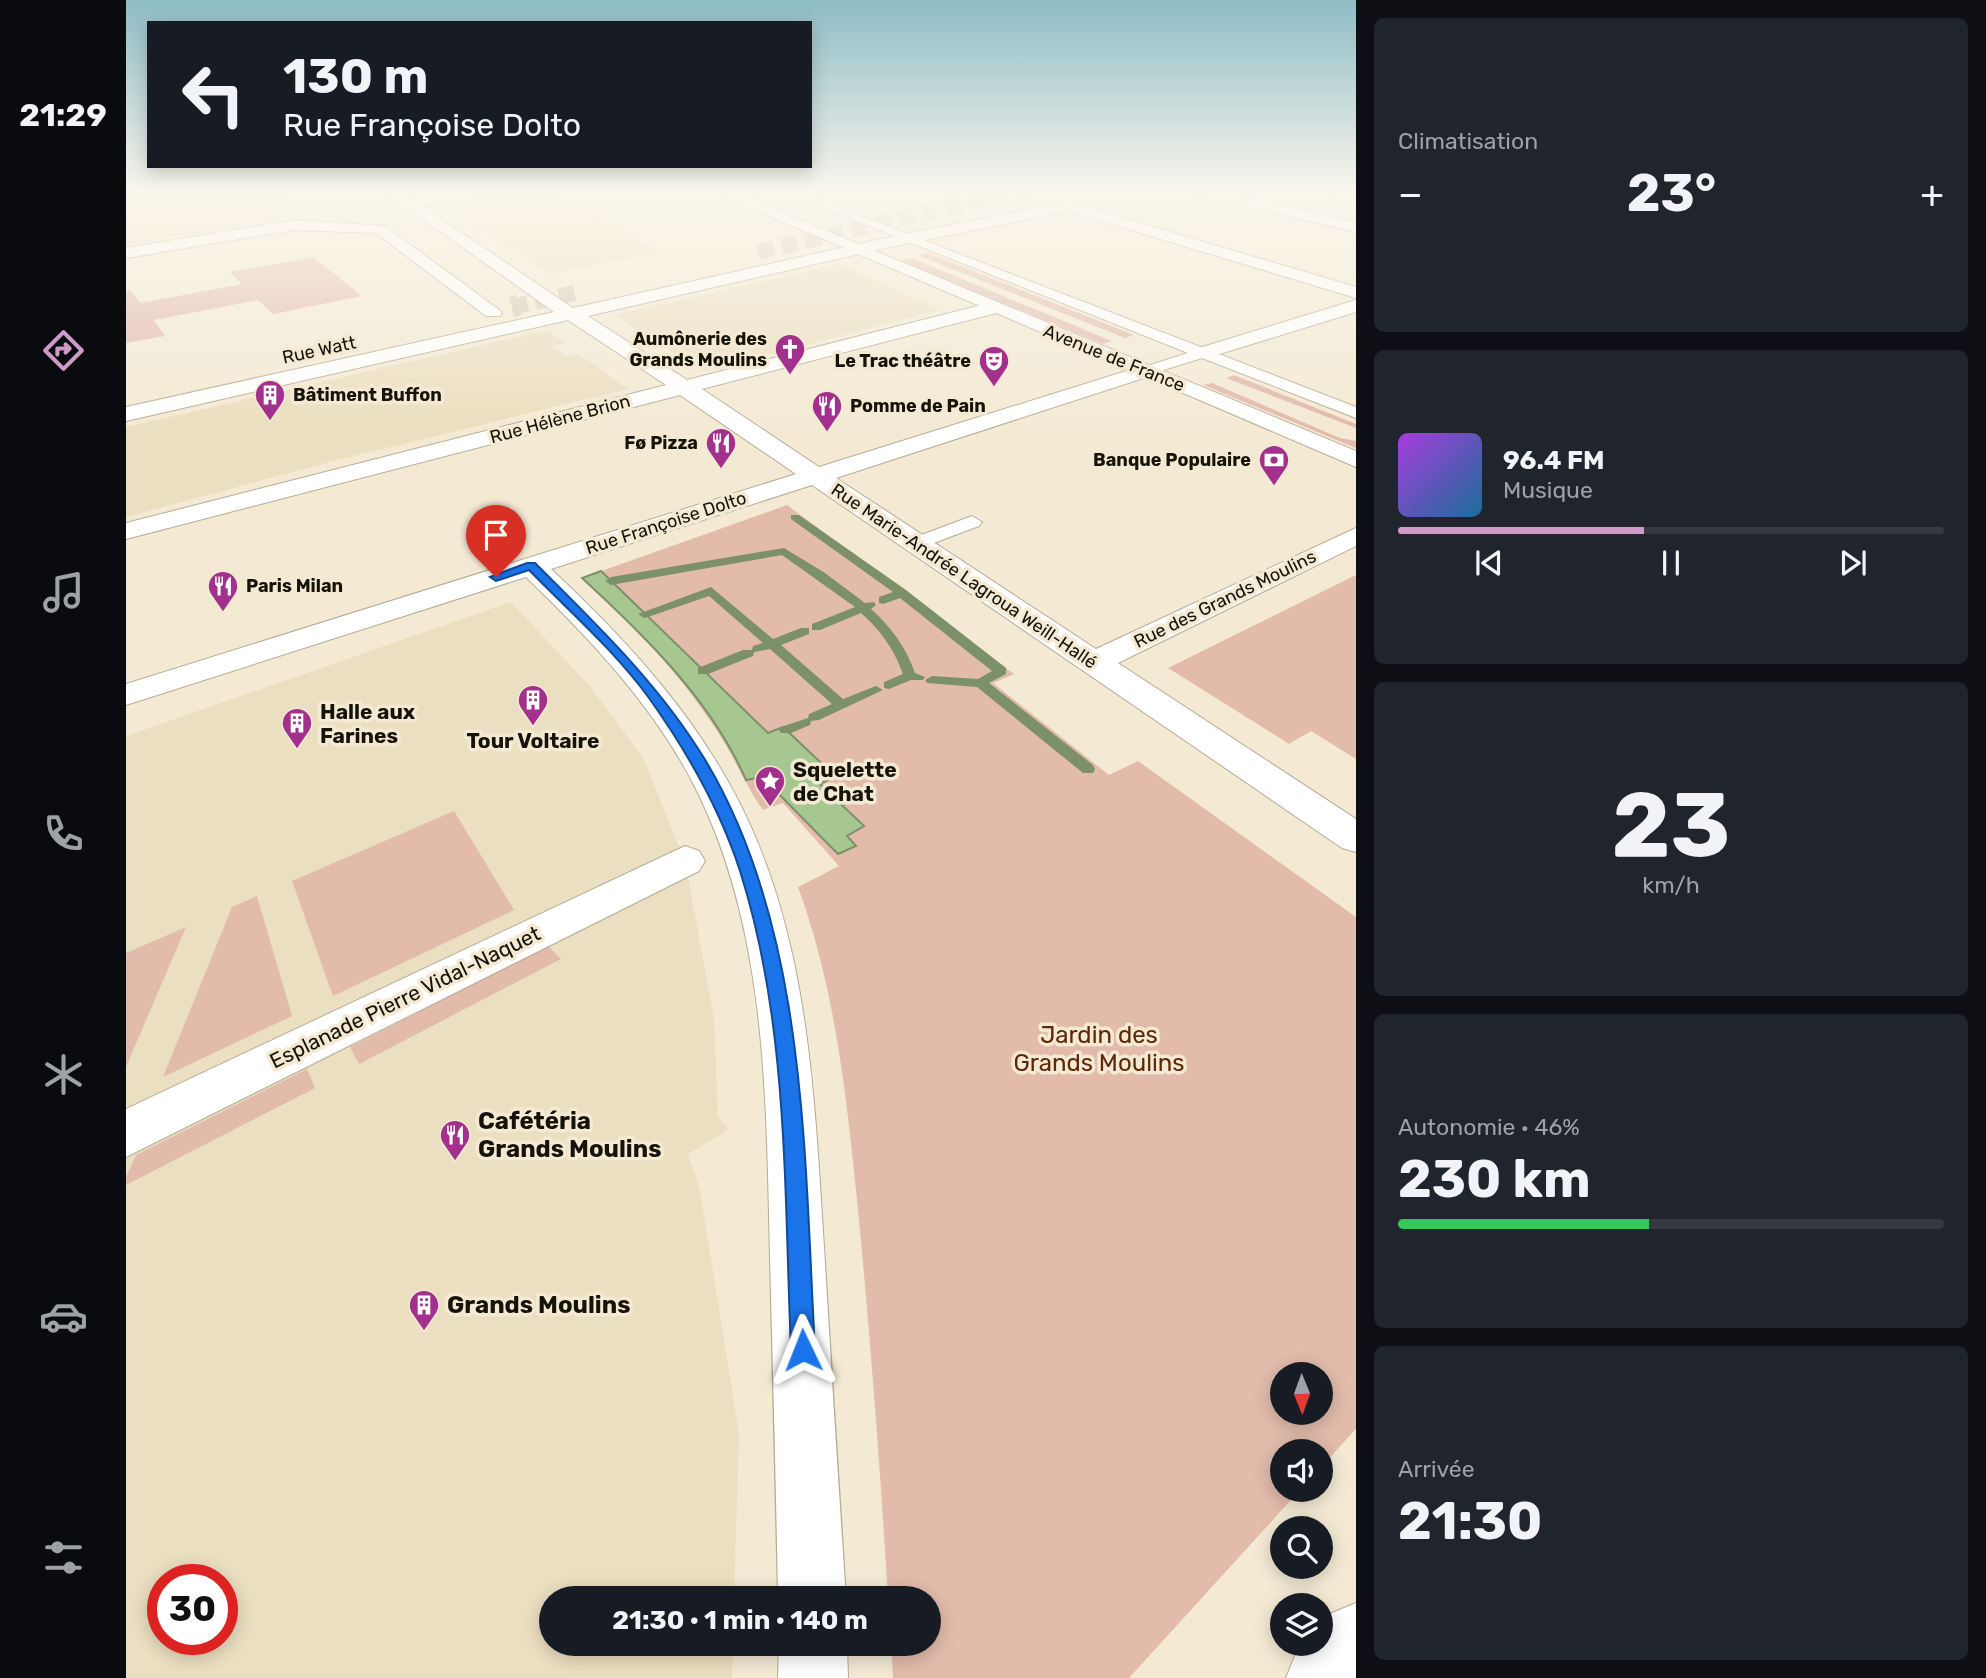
<!DOCTYPE html>
<html lang="fr">
<meta charset="utf-8">
<style>
:root{--surface:#171b24;--page:#20242c;--text:#f1f3f6;--muted:#9ea1a6;--line:#363941;--accent:#cd9bc6}
body{margin:0;font-family:Rubik,sans-serif;background:var(--page);color:var(--text);height:100vh;display:flex;flex-direction:column;font-size:26px;white-space:nowrap}
*{box-sizing:border-box;margin:0}
p{font-size:23px;color:var(--muted)}
.icon{flex:none;width:38px;height:38px;fill:none;stroke:currentColor;stroke-width:2;stroke-linecap:round;stroke-linejoin:round}
.map{position:relative;flex:1;overflow:hidden}
.side{display:flex;flex-direction:column;gap:18px;padding:18px;background:#0d0f14;width:630px}
.side>*{flex:none}
.banner{position:absolute;left:21px;top:21px;width:665px;height:147px;border-radius:0px;box-shadow:0 4px 18px #0003;background:#171b24;color:var(--text);overflow:hidden}
.needle{width:46px;rotate:179deg}
.tools{position:absolute;left:1144px;top:1362px;display:grid;gap:14px}
.tools a{display:grid;place-items:center;width:63px;height:63px;border-radius:50%;background:var(--surface);box-shadow:0 4px 18px #0003;font-size:35px}
.speed{position:absolute;left:21px;top:1564px;display:flex;gap:14px;font-size:35px;font-weight:700;text-align:center}
.speed>*{display:grid;place-content:center;width:91px;height:91px;border-radius:50%;background:var(--surface);box-shadow:0 4px 18px #0003;line-height:1}
.speed .limit{border:10px solid #d22;background:#fff;color:#111}
.pin{position:absolute;display:grid;place-items:center;width:60px;height:60px;color:#fff;margin:-72px -30px;border-radius:50% 50% 50% 0;rotate:-45deg;box-shadow:0 0 7px #0007}
.pin .icon{rotate:45deg}
.me{position:absolute;width:77px;margin:-38px;rotate:358deg;stroke-linejoin:round;filter:drop-shadow(0 0 5px #0008)}
.turn{display:flex;align-items:center;gap:24px;height:147px;padding:0 21px;font-size:32px}
.turn .icon{width:91px;height:91px;stroke-width:2.5}
.turn b{display:block;font-size:49px;line-height:60px}
.big{font-size:52px;font-weight:700;line-height:1.1}
.side .tile{flex:1;display:flex;flex-direction:column;justify-content:center;gap:10px;min-width:0;padding:0 24px;border-radius:10px;background:var(--page)}
.side .dial{align-items:center;gap:0}
.dial b{font-size:91px;line-height:1}
.song{display:flex;align-items:center;gap:21px}
.cover{width:84px;height:84px;border-radius:10px;background:linear-gradient(135deg,hsl(280 70% 55%),hsl(200 70% 35%))}
.played{height:7px;border-radius:4px;background:linear-gradient(90deg,var(--accent) 45%,var(--line) 45%)}
.keys{display:flex;justify-content:space-around;direction:ltr}
.heat{display:flex;justify-content:space-between;align-items:center;font-size:38px;direction:ltr}
.charge{height:10px;border-radius:5px;background:linear-gradient(90deg,#34c759 46%,var(--line) 0)}
.trip{position:absolute;left:413px;top:1586px;width:402px;height:70px;border-radius:35px;background:var(--surface);box-shadow:0 4px 18px #0003;font-weight:700;line-height:70px;text-align:center}
main{display:flex;flex:1;min-height:0}
.dock{display:flex;flex-direction:column;width:126px;justify-content:space-around;align-items:center;background:#090b0e;color:var(--muted)}
.dock .icon{width:49px;height:49px}
.dock .active{color:var(--accent)}
.dock b{font-size:32px;color:var(--text)}
.map>svg:first-child{display:block}
.built{fill:#ebdfc1;fill-rule:evenodd}
.green{fill:#e2bbab;fill-rule:evenodd}
.water{fill:#a7c791;stroke:#7c9169;stroke-width:2}
.lines{fill:none;stroke-linecap:round;stroke-linejoin:round}
.stream{fill:#7c9169;fill-rule:evenodd}
.street-tunnel-far1{stroke:#d3cab6;stroke-width:16;stroke-dasharray:16 8;stroke-linecap:butt}
.street-tunnel{stroke:#d3cab6;stroke-width:21;stroke-dasharray:21 10;stroke-linecap:butt}
.lane-casing{stroke:#b5ac97;stroke-width:2}
.street-casing{stroke:#b5ac97;stroke-width:2}
.secondary-casing{stroke:#b5ac97;stroke-width:2}
.lane{fill:#fff;fill-rule:evenodd}
.street{fill:#fff;fill-rule:evenodd}
.secondary{fill:#fff;fill-rule:evenodd}
.route{fill:#1a73e8;stroke:#114b97;stroke-width:2}
.labels{text-anchor:middle;dominant-baseline:central;stroke-width:7;stroke-linejoin:round;paint-order:stroke}
.far-poi-label{font-size:18px;font-weight:bold;fill:#16130b;stroke:#f4ead4;text-anchor:end}
.far-street-label{font-size:18px;fill:#16130b;stroke:#f4ead4}
.poi-label{font-size:21px;font-weight:bold;fill:#16130b;stroke:#f4ead4;text-anchor:start}
.street-label{font-size:21px;fill:#16130b;stroke:#f4ead4}
.near-park-label{font-size:24px;fill:#5e260a;stroke:#f4ead4}
.near-poi-label{font-size:24px;font-weight:bold;fill:#16130b;stroke:#f4ead4;text-anchor:start}
</style>
<main>
<nav class="dock">
<b>21:29</b>
<svg class="icon active" aria-label="directions" viewBox="0 0 24 24"><path d="M12 3l9 9-9 9-9-9zM9 14v-3h6M13 9l2 2-2 2"/></svg>
<svg class="icon" aria-label="music" viewBox="0 0 24 24"><path d="M9 18V5l10-2v13"/><circle cx="6" cy="18" r="3"/><circle cx="16" cy="16" r="3"/></svg>
<svg class="icon" aria-label="phone" viewBox="0 0 24 24"><path d="M5 4h4l2 5-3 2q2 4 5 5l2-3 5 2v4C11 20 4 13 5 4z"/></svg>
<svg class="icon" aria-label="climate" viewBox="0 0 24 24"><path d="M12 3v18M4 7l16 10M4 17L20 7"/></svg>
<svg class="icon" aria-label="car" viewBox="0 0 24 24"><path d="M5 17H2v-5l4-1 3-4h7l3 4 3 1v5h-3M9 17h6M6 11h13"/><circle cx="7" cy="17" r="2"/><circle cx="17" cy="17" r="2"/></svg>
<svg class="icon" aria-label="filters" viewBox="0 0 24 24"><path d="M4 7h16M4 17h16"/><circle cx="9" cy="7" r="2"/><circle cx="15" cy="17" r="2"/></svg>
</nav>
<div class="map">
<svg width="1230" height="1678" viewBox="0 0 1230 1678">
<rect width="100%" height="100%" fill="#f4ead4"/>
<path class="built" d="M 0,191 L 149,191 L 176,215 L 0,245 Z
M 404,191 L 421,191 L 535,252 L 424,274 L 316,205 Z
M 713,264 L 815,310 L 577,371 L 488,315 Z
M 422,330 L 439,343 L 427,346 L 440,356 L 452,355 L 462,360 L 502,389 L 215,459 L 0,517 L 0,427 Z
M 385,602 L 461,683 L 517,758 L 559,861 L 588,1019 L 592,1116 L 602,1130 L 562,1154 L 574,1190 L 613,1434 L 608,1598 L 425,1598 L 425,1643 L 607,1643 L 606,1678 L 0,1678 L 0,736 ZM 37,1580 L 96,1580 L 96,1640 L 37,1640 Z"/>
<path class="green" d="M 802,253 L 1008,335 L 999,338 L 791,255 Z
M 187,257 L 236,296 L 147,314 L 132,300 L 28,320 L 39,336 L 0,343 L 0,291 L 4,290 L 15,303 L 116,284 L 104,272 Z
M 785,258 L 986,341 L 977,344 L 775,261 Z
M 1108,375 L 1230,424 L 1230,428 L 1100,378 Z
M 1086,383 L 1214,438 L 1230,441 L 1230,448 L 1077,385 Z
M 661,505 L 888,674 L 867,683 L 983,775 L 1012,761 L 1230,917 L 1230,1429 L 1195,1467 L 1195,1451 L 1157,1451 L 1157,1489 L 1175,1489 L 1003,1678 L 767,1678 L 765,1643 L 803,1643 L 803,1598 L 762,1598 C 754,1465 744,1332 731,1200 C 720,1093 709,988 672,887 L 713,866 L 657,803 L 637,810 C 619,785 608,756 591,731 C 553,672 507,625 456,578 ZM 1157,1374 L 1195,1374 L 1195,1412 L 1157,1412 Z
M 1230,575 L 1230,759 L 1185,731 L 1163,744 L 1042,668 Z
M 328,811 L 388,910 L 207,996 L 166,881 Z
M 131,896 L 166,1016 L 37,1077 L 106,907 Z
M 60,927 L 0,1067 L 0,953 Z
M 422,946 L 435,959 L 233,1064 L 224,1047 Z
M 181,1069 L 189,1088 L 0,1185 L 0,1177 L 10,1155 Z"/>
<path class="water" d="M 475,571 L 642,733 L 657,727 L 709,776 L 694,784 L 738,826 L 721,836 L 730,846 L 712,854 L 636,777 L 620,780 C 585,700 519,636 456,578 Z"/>
<g class="lines">
<path class="stream" d="M 665,515 L 673,515 L 780,590 L 880,668 L 880,674 L 863,683 L 967,765 L 969,769 L 967,773 L 957,773 L 851,687 L 801,683 L 799,680 L 806,676 L 852,679 L 866,671 L 774,598 L 757,604 L 753,603 L 753,597 L 767,592 L 665,519 Z
M 658,548 L 699,573 L 739,603 L 748,602 L 750,605 L 745,609 C 765,627 780,647 789,673 L 799,677 L 797,680 L 785,680 L 763,689 L 758,688 L 758,682 L 777,674 C 768,649 755,631 735,613 L 694,630 L 686,630 L 686,624 L 729,607 L 656,555 L 485,585 L 479,581 L 485,577 Z
M 585,587 L 647,639 L 675,628 L 683,628 L 683,634 L 655,645 L 717,699 L 750,686 L 757,690 L 693,720 L 685,721 L 684,725 L 665,733 L 655,733 L 653,730 L 655,727 L 682,718 L 683,714 L 706,704 L 644,649 L 628,652 L 627,656 L 582,674 L 572,674 L 572,668 L 617,650 L 626,650 L 627,646 L 637,643 L 583,596 L 522,617 L 518,618 L 512,614 Z"/>
<path class="street-tunnel-far1" d="M 632,252 L 831,205 L 906,191
M 386,307 L 453,292"/>
<path class="street-tunnel" d="M 386,307 L 393,305"/>
<g class="lane-casing">
<path id="lane" d="M 655,191 L 670,191 L 1230,407 L 1230,418 L 1076,358 L 1025,374 L 1015,374 L 1015,368 L 1062,353 Z
M 846,516 L 856,522 L 853,526 L 789,550 L 779,544 L 782,540 Z"/>
</g>
<g class="street-casing">
<path id="street" d="M 257,191 L 274,191 L 285,199 L 334,191 L 368,191 L 361,195 L 296,206 L 447,308 L 755,239 L 943,202 L 1230,287 L 1230,298 L 942,211 L 755,249 L 462,316 L 561,380 L 867,302 L 874,304 L 876,308 L 874,312 L 576,389 L 693,467 L 1013,367 L 1027,367 L 1030,371 L 1027,375 L 710,478 L 970,649 L 1230,528 L 1230,546 L 992,663 L 1230,819 L 1230,852 L 1216,848 L 686,485 L 425,569 C 505,644 580,726 625,827 C 684,958 689,1107 698,1247 C 705,1364 712,1481 720,1598 L 652,1598 C 650,1484 647,1371 644,1258 C 640,1100 642,930 568,785 C 527,705 464,639 400,577 L 0,705 L 0,684 L 670,474 L 554,395 L 0,539 L 0,523 L 540,385 L 442,320 L 0,421 L 0,407 L 428,312 Z
M 1058,191 L 1086,191 L 1230,222 L 1230,232 Z
M 1198,191 L 1230,194 L 1230,202 L 1200,194 Z
M 168,220 L 259,226 L 376,312 L 374,316 L 360,316 L 250,233 L 168,230 L 0,258 L 0,248 Z
M 1230,300 L 1230,312 L 1087,356 L 1073,356 L 1070,352 L 1073,348 Z
M 559,846 L 573,851 L 579,861 L 573,871 L 0,1157 L 0,1109 Z
M 1230,1603 L 1230,1678 L 1160,1678 L 1170,1653 L 1179,1643 L 1195,1643 L 1195,1625 L 1206,1613 Z
M 653,1643 L 721,1643 L 722,1678 L 652,1678 Z"/>
</g>
<g class="secondary-casing">
<path id="secondary" d="M 585,191 L 605,191 L 1230,451 L 1230,467 Z"/>
</g>
<use href="#lane" class="lane"/>
<use href="#street" class="street"/>
<use href="#secondary" class="secondary"/>
</g>
<linearGradient id="sky" x2="0" y2="1"><stop stop-color="#8ebcc5"/><stop offset="0.45" stop-color="#faf6ec"/><stop offset="1" stop-color="#faf6ec" stop-opacity="0"/></linearGradient>
<rect width="1230" height="426" fill="url(#sky)"/>
<path class="route" d="M 401,563 L 409,563 C 471,625 532,683 578,758 C 682,929 678,1156 689,1350 L 686,1358 L 677,1362 L 669,1358 L 665,1350 C 658,1191 663,1024 614,871 C 594,809 560,750 523,698 C 489,651 443,611 403,570 L 370,581 L 364,577 Z"/>
<defs>
<g id="church-pin" transform="scale(1.575)"><path d="M0 17L-7.5 6A9.5 9.5 0 1 1 7.5 6Z" fill="#a2308c" stroke="#f4ead4"/><path d="M-1.2-6h2.4v3.5h3.3v2.4h-3.3V6h-2.4V-.1h-3.3v-2.4h3.3Z" fill="#fff"/></g>
<g id="theatre-pin" transform="scale(1.575)"><path d="M0 17L-7.5 6A9.5 9.5 0 1 1 7.5 6Z" fill="#a2308c" stroke="#f4ead4"/><path d="M-5-5.5Q0-4 5-5.5V0Q5 5 0 6Q-5 5-5 0ZM-3.3-2.5H-1v1.5H-3.3ZM1-2.5H3.3v1.5H1ZM-2.8 1Q0 5.5 2.8 1Z" fill="#fff"/></g>
<g id="building-pin" transform="scale(1.575)"><path d="M0 17L-7.5 6A9.5 9.5 0 1 1 7.5 6Z" fill="#a2308c" stroke="#f4ead4"/><path d="M-4-6H4V6H1V3H-1V6H-4ZM-2.5-4.3h1.7v1.8h-1.7ZM.8-4.3h1.7v1.8H.8ZM-2.5-1h1.7V.8h-1.7ZM.8-1h1.7V.8H.8Z" fill="#fff"/></g>
<g id="restaurant-pin" transform="scale(1.575)"><path d="M0 17L-7.5 6A9.5 9.5 0 1 1 7.5 6Z" fill="#a2308c" stroke="#f4ead4"/><path d="M-5-6h1v4h1v-4h1v4h1v-4h1v5L-1.5 .5V6h-2V.5L-5-1ZM5-6V6H3V1.5H1.5Q1.5-4 5-6Z" fill="#fff"/></g>
<g id="bank-pin" transform="scale(1.575)"><path d="M0 17L-7.5 6A9.5 9.5 0 1 1 7.5 6Z" fill="#a2308c" stroke="#f4ead4"/><path d="M-6-4H6V4H-6ZM0-2.3a2.3 2.3 0 1 0 0 4.6a2.3 2.3 0 1 0 0-4.6Z" fill="#fff"/></g>
<g id="sight-pin" transform="scale(1.575)"><path d="M0 17L-7.5 6A9.5 9.5 0 1 1 7.5 6Z" fill="#a2308c" stroke="#f4ead4"/><path d="M0-6L1.8-2.2L6-1.7L2.9 1.2L3.7 5.4L0 3.3L-3.7 5.4L-2.9 1.2L-6-1.7L-1.8-2.2Z" fill="#fff"/></g>
</defs>
<g fill-rule="evenodd">
<use href="#church-pin" x="664" y="349"/>
<use href="#theatre-pin" x="868" y="361"/>
<use href="#building-pin" x="144" y="395"/>
<use href="#restaurant-pin" x="701" y="406"/>
<use href="#restaurant-pin" x="595" y="443"/>
<use href="#bank-pin" x="1148" y="460"/>
<use href="#restaurant-pin" x="97" y="586"/>
<use href="#building-pin" x="407" y="700"/>
<use href="#building-pin" x="171" y="723"/>
<use href="#sight-pin" x="644" y="781"/>
<use href="#restaurant-pin" x="329" y="1135"/>
<use href="#building-pin" x="298" y="1305"/>
</g>
<g class="labels">
<g class="far-poi-label">
<text x="641" y="339">Aumônerie des<tspan x="641" dy="21">Grands Moulins</tspan></text>
<text x="845" y="361">Le Trac théâtre</text>
<text x="167" y="395" text-anchor="start">Bâtiment Buffon</text>
<text x="724" y="406" text-anchor="start">Pomme de Pain</text>
<text x="572" y="443">Fø Pizza</text>
<text x="1125" y="460">Banque Populaire</text>
<text x="120" y="586" text-anchor="start">Paris Milan</text>
</g>
<g class="far-street-label">
<text transform="translate(193 350) rotate(-12)">Rue Watt</text>
<text transform="translate(988 358) rotate(22)">Avenue de France</text>
<text transform="translate(434 419) rotate(-15)">Rue Hélène Brion</text>
<text transform="translate(540 523) rotate(-18)">Rue Françoise Dolto</text>
<text transform="translate(838 576) rotate(34)">Rue Marie-Andrée Lagroua Weill-Hallé</text>
<text transform="translate(1099 599) rotate(-26)">Rue des Grands Moulins</text>
</g>
<g class="poi-label">
<text x="194" y="711">Halle aux<tspan x="194" dy="24">Farines</tspan></text>
<text x="407" y="740" text-anchor="middle">Tour Voltaire</text>
<text x="667" y="769">Squelette<tspan x="667" dy="24">de Chat</tspan></text>
</g>
<g class="street-label">
<text transform="translate(279 997) rotate(-26)">Esplanade Pierre Vidal-Naquet</text>
</g>
<g class="near-park-label">
<text x="973" y="1035">Jardin des<tspan x="973" dy="28">Grands Moulins</tspan></text>
</g>
<g class="near-poi-label">
<text x="352" y="1121">Cafétéria<tspan x="352" dy="28">Grands Moulins</tspan></text>
<text x="321" y="1305">Grands Moulins</text>
</g>
</g>
</svg>
<div class="tools">
<a><svg class="needle" viewBox="-14 -14 28 28"><path d="M0-13l5 13h-10z" fill="#e53935"/><path d="M0 13l5-13h-10z" fill="#9ea1a6"/></svg></a>
<a><svg class="icon" aria-label="sound" viewBox="0 0 24 24"><path d="M4 9h4l5-4v14l-5-4H4zM17 9q2 3 0 6"/></svg></a>
<a><svg class="icon" aria-label="search" viewBox="0 0 24 24"><circle cx="10" cy="10" r="6"/><path d="M15 15l6 6"/></svg></a>
<a><svg class="icon" aria-label="layers" viewBox="0 0 24 24"><path d="M12 4l9 5-9 5-9-5zM3 14l9 5 9-5"/></svg></a>
</div>
<div class="speed"><div class="limit">30</div></div>
<div class="pin" style="left:370px;top:577px;background:#d93025"><svg class="icon" aria-label="arrive" viewBox="0 0 24 24"><path d="M6 21V4h12l-3 4 3 4H6"/></svg></div>
<svg class="me" style="left:677px;top:1350px" viewBox="-20 -20 40 40"><path d="M0-17L14 15 0 8-14 15z" fill="#1a73e8" stroke="#fff" stroke-width="4"/></svg>
<div class="trip">21:30 · 1 min · 140 m</div>
<div class="banner">
<div class="turn"><svg class="icon" aria-label="left" viewBox="0 0 24 24"><path d="M17 20v-9H6M10 6l-5 5 5 5"/></svg><div><b>130 m</b>Rue Françoise Dolto</div></div>
</div>
</div>
<section class="side">
<div class="tile"><p>Climatisation</p>
<div class="heat"><a>−</a><b class="big">23°</b><a>+</a></div>
</div>
<div class="tile">
<div class="song"><i class="cover"></i><div><b>96.4 FM</b><p>Musique</p></div></div>
<div class="played"></div>
<div class="keys"><svg class="icon" aria-label="previous" viewBox="0 0 24 24"><path d="M18 5L8 12l10 7zM5 5v14"/></svg><svg class="icon" aria-label="pause" viewBox="0 0 24 24"><path d="M8 5v14M16 5v14"/></svg><svg class="icon" aria-label="next" viewBox="0 0 24 24"><path d="M6 5l10 7-10 7zM19 5v14"/></svg></div>
</div>
<div class="tile dial"><b>23</b><p>km/h</p></div>
<div class="tile"><p>Autonomie · 46%</p><b class="big">230 km</b><div class="charge"></div></div>
<div class="tile"><p>Arrivée</p><b class="big">21:30</b></div>
</section>
</main>
